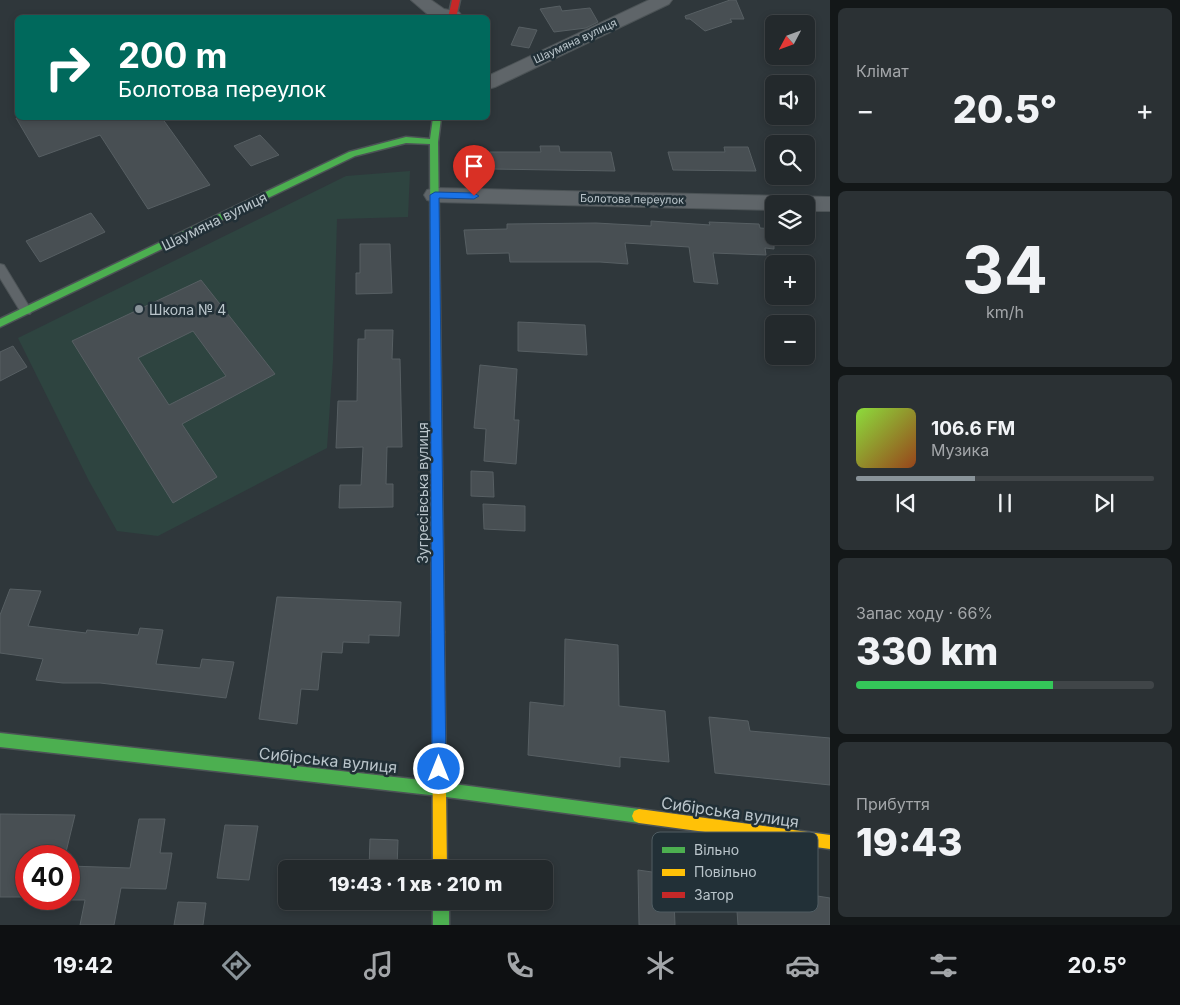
<!DOCTYPE html>
<html lang="uk">
<meta charset="utf-8">
<style>
:root{--surface:#23292c;--page:#2b3134;--text:#f1f3f6;--muted:#a3a6a9;--line:#404548;--accent:#899399}
body{margin:0;font-family:Inter,sans-serif;background:var(--page);color:var(--text);height:100vh;display:flex;flex-direction:column;font-size:19px;white-space:nowrap}
*{box-sizing:border-box;margin:0}
p{font-size:16px;color:var(--muted)}
.icon{flex:none;width:28px;height:28px;fill:none;stroke:currentColor;stroke-width:2;stroke-linecap:round;stroke-linejoin:round}
.map{position:relative;flex:1;overflow:hidden}
.details{display:flex;flex-direction:column;gap:8px;padding:8px;background:#131718;width:350px}
.details>*{flex:none}
.hud{position:absolute;left:15px;top:15px;width:475px;height:105px;border-radius:8px;box-shadow:0 2px 8px #0003,0 0 0 1px var(--line);background:#00695c;color:#fff;overflow:hidden}
.needle{width:32px;rotate:229deg}
.tools{position:absolute;left:765px;top:15px;display:grid;gap:10px}
.tools a{display:grid;place-items:center;width:50px;height:50px;border-radius:8px;background:var(--surface);box-shadow:0 2px 8px #0003,0 0 0 1px var(--line);font-size:25px}
.speed{position:absolute;left:15px;top:845px;display:flex;gap:10px;font-size:25px;font-weight:700;text-align:center}
.speed>*{display:grid;place-content:center;width:65px;height:65px;border-radius:50%;background:var(--surface);box-shadow:0 2px 8px #0003,0 0 0 1px var(--line);line-height:1}
.speed .limit{border:8px solid #d22;background:#fff;color:#111}
.pin{position:absolute;display:grid;place-items:center;width:42px;height:42px;color:#fff;margin:-51px -21px;border-radius:50% 50% 50% 0;rotate:-45deg;box-shadow:0 0 5px #0007}
.pin .icon{rotate:45deg}
.me{position:absolute;width:55px;margin:-28px;rotate:0deg;stroke-linejoin:round;filter:drop-shadow(0 0 4px #0008)}
.turn{display:flex;align-items:center;gap:18px;height:105px;padding:0 20px;font-size:22px}
.turn .icon{width:65px;height:65px;stroke-width:2.5}
.turn b{display:block;font-size:35px;line-height:42px}
.big{font-size:38px;font-weight:800;line-height:1.1}
.details .widget{flex:1;display:flex;flex-direction:column;justify-content:center;gap:8px;min-width:0;padding:0 18px;border-radius:8px;background:var(--page)}
.details .dial{align-items:center;gap:0}
.dial b{font-size:65px;line-height:1}
.song{display:flex;align-items:center;gap:15px}
.cover{width:60px;height:60px;border-radius:8px;background:linear-gradient(135deg,hsl(90 70% 55%),hsl(20 70% 35%))}
.played{height:5px;border-radius:2px;background:linear-gradient(90deg,var(--accent) 40%,var(--line) 40%)}
.keys{display:flex;justify-content:space-around;direction:ltr}
.heat{display:flex;justify-content:space-between;align-items:center;font-size:28px;direction:ltr}
.charge{height:8px;border-radius:4px;background:linear-gradient(90deg,#34c759 66%,var(--line) 0)}
.trip{position:absolute;left:278px;top:860px;width:275px;height:50px;border-radius:8px;background:var(--surface);box-shadow:0 2px 8px #0003,0 0 0 1px var(--line);font-weight:800;line-height:50px;text-align:center}
.tab-bar{display:flex;height:80px;justify-content:space-around;align-items:center;background:#0e1012;color:var(--muted)}
.tab-bar .icon{width:35px;height:35px}
.tab-bar .current{color:var(--accent)}
.tab-bar b{font-size:22px;color:var(--text)}
main{display:flex;flex:1;min-height:0}
.map>svg:first-child{display:block}
.green{fill:#2e4440}
.building{fill:#484f53;stroke:#575f63;fill-rule:evenodd}
.lines{fill:none;stroke-linecap:round;stroke-linejoin:round}
.lane-casing{stroke:#4c5356;stroke-width:2}
.street-casing{stroke:#4c5356;stroke-width:2}
.fast-casing{stroke:#4c5356;stroke-width:3}
.slow-casing{stroke:#4c5356;stroke-width:3}
.jam-casing{stroke:#4c5356;stroke-width:3}
.lane{fill:#5f6569;fill-rule:evenodd}
.street{fill:#5f6569;fill-rule:evenodd}
.fast{fill:#4caf50;fill-rule:evenodd}
.slow{fill:#ffc107;fill-rule:evenodd}
.jam{fill:#c62828;fill-rule:evenodd}
.route{fill:#1a73e8;stroke:#114b97}
.poi-dot{fill:#899399;stroke:#223037;stroke-width:2}
.labels{text-anchor:middle;dominant-baseline:central;stroke-width:5;stroke-linejoin:round;paint-order:stroke}
.far-street-label{font-size:11px;fill:#bac5cb;stroke:#223037}
.street-label{font-size:14px;fill:#bac5cb;stroke:#223037}
.poi-label{font-size:14px;fill:#bac5cb;stroke:#223037;text-anchor:start}
.near-street-label{font-size:16px;fill:#bac5cb;stroke:#223037}
.key{fill:#223037;stroke:#505d63;stroke-width:1}
.key-label{font-size:14px;fill:#bac5cb}
</style>
<main>
<div class="map">
<svg width="830" height="925" viewBox="0 0 830 925">
<rect width="100%" height="100%" fill="#2f373b"/>
<path class="green" d="M 410,171 L 408,217 L 337,219 L 333,360 L 327,448 L 158,536 L 117,531 L 89,481 L 18,338 L 346,176 Z"/>
<path class="building" d="M 730,0 L 736,0 L 744,19 L 730,19 L 732,22 L 705,31 L 690,19 L 686,19 L 685,16 Z
M 560,6 L 562,11 L 590,8 L 598,22 L 586,28 L 554,32 L 540,9 Z
M 519,27 L 537,30 L 529,48 L 511,45 Z
M 16,118 L 162,118 L 210,185 L 148,209 L 100,135 L 39,157 Z
M 260,135 L 279,155 L 251,166 L 234,146 Z
M 540,146 L 559,146 L 560,152 L 611,152 L 615,171 L 491,169 L 490,152 L 541,152 Z
M 724,147 L 748,147 L 756,171 L 673,170 L 668,152 L 725,152 Z
M 91,213 L 105,232 L 40,262 L 26,241 Z
M 651,221 L 710,225 L 709,222 L 759,224 L 760,228 L 774,229 L 774,249 L 765,248 L 766,255 L 713,253 L 718,284 L 694,282 L 689,247 L 625,243 L 628,264 L 600,262 L 510,262 L 509,253 L 467,254 L 464,230 L 507,229 L 507,224 L 596,223 L 651,226 Z
M 360,244 L 390,244 L 392,293 L 356,294 L 356,273 L 360,273 Z
M 201,280 L 275,374 L 182,424 L 217,477 L 173,503 L 72,341 ZM 193,331 L 226,376 L 169,405 L 138,358 Z
M 518,322 L 585,325 L 587,355 L 518,351 Z
M 365,330 L 393,330 L 392,359 L 400,359 L 402,447 L 387,447 L 386,484 L 393,484 L 393,507 L 339,508 L 340,485 L 361,485 L 363,447 L 336,448 L 338,401 L 357,401 L 358,339 L 365,339 Z
M 13,346 L 27,367 L 0,381 L 0,352 Z
M 480,365 L 517,369 L 514,420 L 519,420 L 516,464 L 484,461 L 486,429 L 474,428 Z
M 471,471 L 493,472 L 494,497 L 471,496 Z
M 483,504 L 525,506 L 525,531 L 484,529 Z
M 10,589 L 41,591 L 28,626 L 86,633 L 87,630 L 138,635 L 140,628 L 163,630 L 156,664 L 200,668 L 202,659 L 234,662 L 226,698 L 100,683 L 63,683 L 36,680 L 43,659 L 0,653 L 0,615 Z
M 277,597 L 401,602 L 399,636 L 369,635 L 369,643 L 343,642 L 342,653 L 322,652 L 318,690 L 301,689 L 297,724 L 259,719 Z
M 565,639 L 618,645 L 619,706 L 665,711 L 669,762 L 620,757 L 620,767 L 528,755 L 530,702 L 564,706 Z
M 709,717 L 748,721 L 750,731 L 830,738 L 830,785 L 715,773 Z
M 0,814 L 75,815 L 65,856 L 26,856 L 26,897 L 0,897 Z
M 139,819 L 165,819 L 160,853 L 172,853 L 166,889 L 121,888 L 114,925 L 80,925 L 85,900 L 69,900 L 69,866 L 130,868 Z
M 225,825 L 258,826 L 249,880 L 217,878 Z
M 370,839 L 398,840 L 397,869 L 369,869 Z
M 638,870 L 673,875 L 675,925 L 639,925 Z
M 735,883 L 830,898 L 830,925 L 738,925 Z
M 178,902 L 206,903 L 203,925 L 174,925 Z"/>
<g class="lines">
<g class="lane-casing">
<path id="lane" d="M 0,264 L 4,265 L 30,308 L 32,311 L 30,314 L 22,314 L 0,278 Z"/>
</g>
<g class="street-casing">
<path id="street" d="M 411,0 L 431,0 L 444,9 L 459,12 L 462,16 L 432,18 Z
M 649,0 L 672,0 L 669,4 L 495,87 L 488,89 L 488,76 Z
M 435,188 L 830,197 L 830,211 L 806,211 L 806,204 L 774,204 L 774,210 L 435,202 L 427,200 L 424,195 L 427,190 Z"/>
</g>
<g class="fast-casing">
<path id="fast" d="M 433,118 L 441,118 L 438,142 L 444,632 L 443,636 L 438,638 L 433,636 L 432,632 L 430,144 L 406,143 L 355,156 L 0,327 L 0,319 L 349,152 L 406,137 L 430,139 Z
M 0,733 L 439,782 L 639,809 L 644,811 L 646,816 L 644,821 L 639,823 L 439,796 L 0,747 Z
M 433,901 L 449,901 L 449,925 L 433,925 Z"/>
</g>
<g class="slow-casing">
<path id="slow" d="M 438,626 L 443,628 L 444,632 L 447,869 L 433,869 L 432,632 L 433,628 Z
M 639,809 L 830,835 L 830,849 L 639,823 L 634,821 L 632,816 L 634,811 Z"/>
</g>
<g class="jam-casing">
<path id="jam" d="M 452,0 L 460,0 L 456,18 L 448,18 Z"/>
</g>
<use href="#lane" class="lane"/>
<use href="#street" class="street"/>
<use href="#fast" class="fast"/>
<use href="#slow" class="slow"/>
<use href="#jam" class="jam"/>
</g>
<path class="route" d="M 435,192 L 474,193 L 479,196 L 474,199 L 439,198 L 446,769 L 444,774 L 439,776 L 434,774 L 432,769 L 430,195 Z"/>
<circle class="poi-dot" cx="139" cy="309" r="5"/>
<g class="labels">
<g class="far-street-label">
<text transform="translate(575 41) rotate(-25)">Шаумяна вулиця</text>
<text transform="translate(632 199) rotate(1)">Болотова переулок</text>
</g>
<g class="street-label">
<text transform="translate(214 221) rotate(-26)">Шаумяна вулиця</text>
<text transform="translate(422 493) rotate(-90)">Зугресівська вулиця</text>
</g>
<g class="poi-label">
<text x="149" y="309">Школа № 4</text>
</g>
<g class="near-street-label">
<text transform="translate(328 760) rotate(6)">Сибірська вулиця</text>
<text transform="translate(730 812) rotate(8)">Сибірська вулиця</text>
</g>
</g>
<rect x="652" y="832" width="166" height="80" rx="8" class="key"/>
<rect x="662" y="847" width="23" height="6" fill="#4caf50"/>
<rect x="662" y="869" width="23" height="7" fill="#ffc107"/>
<rect x="662" y="892" width="23" height="6" fill="#c62828"/>
<g class="key-label">
<text x="694" y="855">Вільно</text>
<text x="694" y="877">Повільно</text>
<text x="694" y="900">Затор</text>
</g>
</svg>
<div class="tools">
<a><svg class="needle" viewBox="-14 -14 28 28"><path d="M0-13l5 13h-10z" fill="#e53935"/><path d="M0 13l5-13h-10z" fill="#a3a6a9"/></svg></a>
<a><svg class="icon" aria-label="sound" viewBox="0 0 24 24"><path d="M4 9h4l5-4v14l-5-4H4zM17 9q2 3 0 6"/></svg></a>
<a><svg class="icon" aria-label="search" viewBox="0 0 24 24"><circle cx="10" cy="10" r="6"/><path d="M15 15l6 6"/></svg></a>
<a><svg class="icon" aria-label="layers" viewBox="0 0 24 24"><path d="M12 4l9 5-9 5-9-5zM3 14l9 5 9-5"/></svg></a>
<a>+</a>
<a>−</a>
</div>
<div class="speed"><div class="limit">40</div></div>
<div class="pin" style="left:474px;top:196px;background:#d93025"><svg class="icon" aria-label="arrive" viewBox="0 0 24 24"><path d="M6 21V4h12l-3 4 3 4H6"/></svg></div>
<svg class="me" style="left:439px;top:769px" viewBox="-20 -20 40 40"><circle r="17" fill="#1a73e8" stroke="#fff" stroke-width="3"/><path d="M0-11L8 9 0 5-8 9z" fill="#fff"/></svg>
<div class="trip">19:43 · 1 хв · 210 m</div>
<div class="hud">
<div class="turn"><svg class="icon" aria-label="right" viewBox="0 0 24 24"><path d="M7 20v-9h11M14 6l5 5-5 5"/></svg><div><b>200 m</b>Болотова переулок</div></div>
</div>
</div>
<section class="details">
<div class="widget"><p>Клімат</p>
<div class="heat"><a>−</a><b class="big">20.5°</b><a>+</a></div>
</div>
<div class="widget dial"><b>34</b><p>km/h</p></div>
<div class="widget">
<div class="song"><i class="cover"></i><div><b>106.6 FM</b><p>Музика</p></div></div>
<div class="played"></div>
<div class="keys"><svg class="icon" aria-label="previous" viewBox="0 0 24 24"><path d="M18 5L8 12l10 7zM5 5v14"/></svg><svg class="icon" aria-label="pause" viewBox="0 0 24 24"><path d="M8 5v14M16 5v14"/></svg><svg class="icon" aria-label="next" viewBox="0 0 24 24"><path d="M6 5l10 7-10 7zM19 5v14"/></svg></div>
</div>
<div class="widget"><p>Запас ходу · 66%</p><b class="big">330 km</b><div class="charge"></div></div>
<div class="widget"><p>Прибуття</p><b class="big">19:43</b></div>
</section>
</main>
<nav class="tab-bar">
<b>19:42</b>
<svg class="icon current" aria-label="directions" viewBox="0 0 24 24"><path d="M12 3l9 9-9 9-9-9zM9 14v-3h6M13 9l2 2-2 2"/></svg>
<svg class="icon" aria-label="music" viewBox="0 0 24 24"><path d="M9 18V5l10-2v13"/><circle cx="6" cy="18" r="3"/><circle cx="16" cy="16" r="3"/></svg>
<svg class="icon" aria-label="phone" viewBox="0 0 24 24"><path d="M5 4h4l2 5-3 2q2 4 5 5l2-3 5 2v4C11 20 4 13 5 4z"/></svg>
<svg class="icon" aria-label="climate" viewBox="0 0 24 24"><path d="M12 3v18M4 7l16 10M4 17L20 7"/></svg>
<svg class="icon" aria-label="car" viewBox="0 0 24 24"><path d="M5 17H2v-5l4-1 3-4h7l3 4 3 1v5h-3M9 17h6M6 11h13"/><circle cx="7" cy="17" r="2"/><circle cx="17" cy="17" r="2"/></svg>
<svg class="icon" aria-label="filters" viewBox="0 0 24 24"><path d="M4 7h16M4 17h16"/><circle cx="9" cy="7" r="2"/><circle cx="15" cy="17" r="2"/></svg>
<b>20.5°</b>
</nav>
